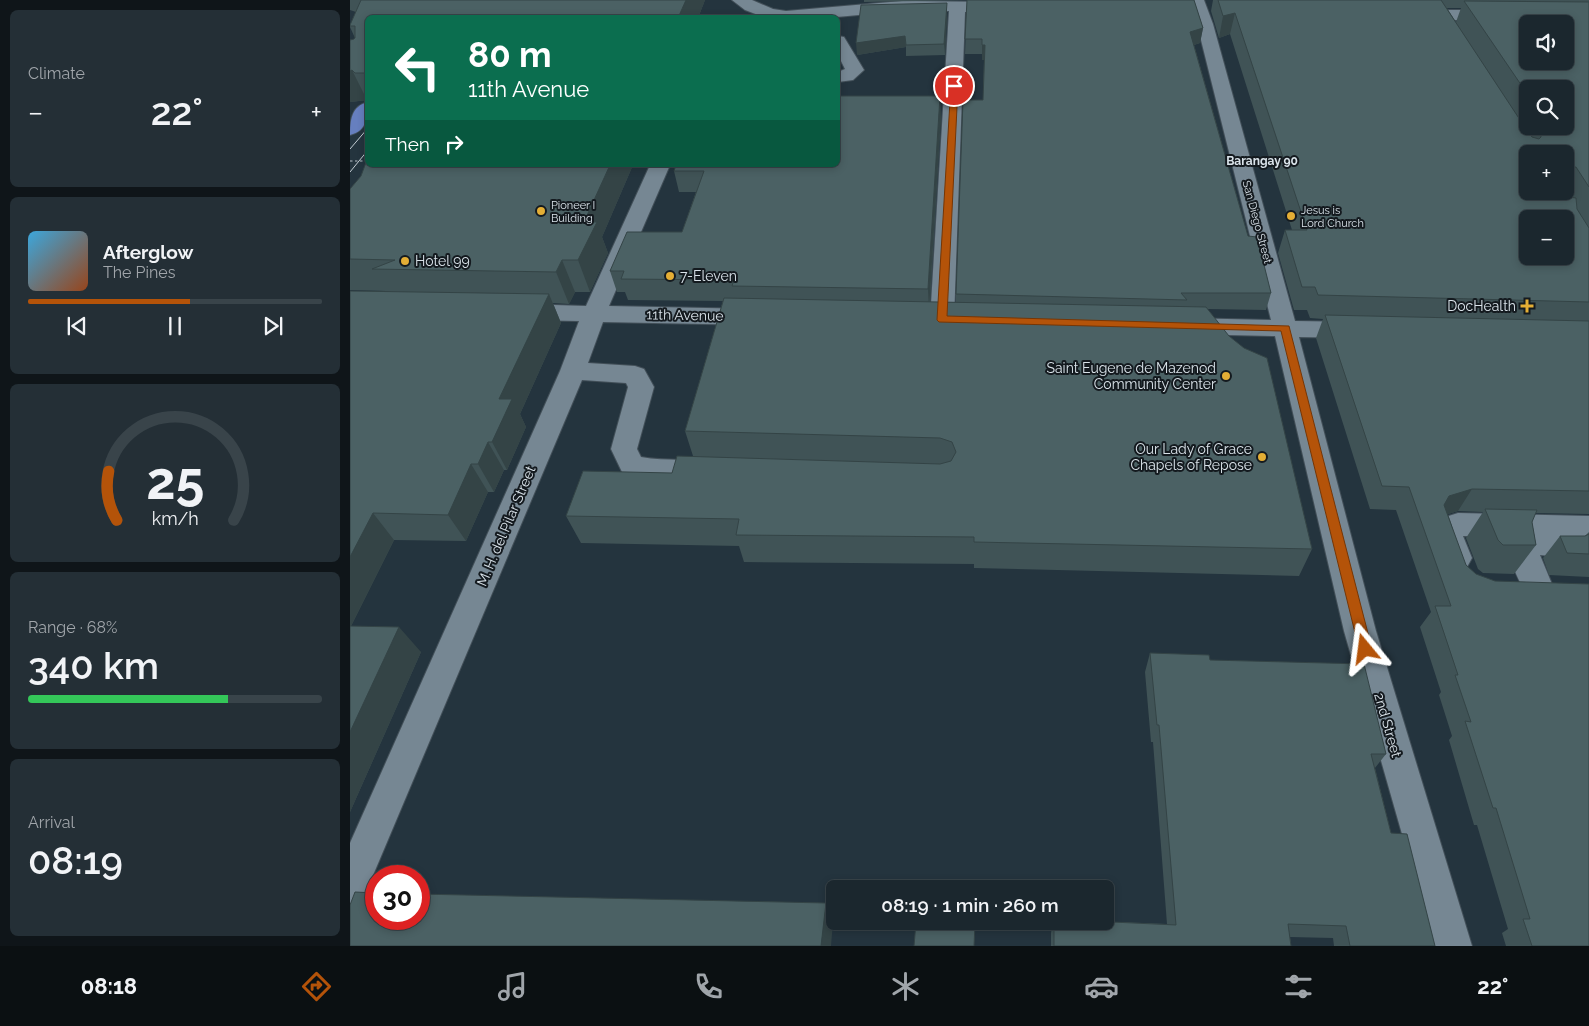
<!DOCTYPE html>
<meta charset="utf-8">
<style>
:root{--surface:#1b272e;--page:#242f36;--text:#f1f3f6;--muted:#a0a5aa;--line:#39444a;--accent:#b45309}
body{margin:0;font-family:Raleway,sans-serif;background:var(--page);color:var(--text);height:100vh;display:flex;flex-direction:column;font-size:19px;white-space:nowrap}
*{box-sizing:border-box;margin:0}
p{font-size:16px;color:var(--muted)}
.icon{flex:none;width:28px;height:28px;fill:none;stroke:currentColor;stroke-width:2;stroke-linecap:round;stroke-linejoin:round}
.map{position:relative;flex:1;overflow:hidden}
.sheet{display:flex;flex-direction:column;gap:10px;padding:10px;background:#0f1519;width:350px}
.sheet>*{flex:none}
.hud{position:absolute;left:15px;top:15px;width:475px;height:152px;border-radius:8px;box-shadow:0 2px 8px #0003,0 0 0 1px var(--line);background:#0b6e4f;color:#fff;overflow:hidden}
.controls{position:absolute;left:1169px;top:15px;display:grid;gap:10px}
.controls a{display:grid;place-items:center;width:55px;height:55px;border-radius:8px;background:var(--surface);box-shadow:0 2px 8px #0003,0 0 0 1px var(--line);font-size:25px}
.speed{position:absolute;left:15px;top:865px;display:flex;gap:10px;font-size:25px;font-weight:700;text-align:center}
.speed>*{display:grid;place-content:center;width:65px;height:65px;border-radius:50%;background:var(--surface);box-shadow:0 2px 8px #0003,0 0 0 1px var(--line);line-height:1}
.speed .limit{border:8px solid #d22;background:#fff;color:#111}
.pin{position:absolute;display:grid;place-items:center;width:42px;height:42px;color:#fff;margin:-21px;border:2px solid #fff;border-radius:50%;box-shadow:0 1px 5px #0007}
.me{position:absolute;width:55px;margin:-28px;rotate:344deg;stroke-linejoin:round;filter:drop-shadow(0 0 4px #0008)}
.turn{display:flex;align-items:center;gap:18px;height:105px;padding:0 20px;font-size:22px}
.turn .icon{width:65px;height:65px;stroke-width:2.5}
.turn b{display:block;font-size:35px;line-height:42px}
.then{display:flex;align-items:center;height:48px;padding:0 20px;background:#0003;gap:10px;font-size:19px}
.big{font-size:38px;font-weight:600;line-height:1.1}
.sheet .tile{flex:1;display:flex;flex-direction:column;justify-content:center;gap:8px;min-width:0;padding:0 18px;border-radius:8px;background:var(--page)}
.sheet .dial{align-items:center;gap:0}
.dial svg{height:130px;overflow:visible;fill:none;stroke:var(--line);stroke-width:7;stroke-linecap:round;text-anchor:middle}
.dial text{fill:var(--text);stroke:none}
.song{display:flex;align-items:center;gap:15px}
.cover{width:60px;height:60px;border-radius:8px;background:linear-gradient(135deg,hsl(200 70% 55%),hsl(20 70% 35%))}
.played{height:5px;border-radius:2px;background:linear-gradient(90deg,var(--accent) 55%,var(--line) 55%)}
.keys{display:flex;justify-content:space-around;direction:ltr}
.heat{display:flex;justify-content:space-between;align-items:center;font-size:28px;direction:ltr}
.charge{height:8px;border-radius:4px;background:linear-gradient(90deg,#34c759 68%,var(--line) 0)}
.trip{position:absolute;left:476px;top:880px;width:288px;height:50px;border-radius:8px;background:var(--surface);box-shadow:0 2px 8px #0003,0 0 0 1px var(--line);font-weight:600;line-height:50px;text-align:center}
.menu{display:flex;height:80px;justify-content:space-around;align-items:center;background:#0b1012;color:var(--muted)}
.menu .icon{width:35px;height:35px}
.menu .active{color:var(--accent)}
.menu b{font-size:22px;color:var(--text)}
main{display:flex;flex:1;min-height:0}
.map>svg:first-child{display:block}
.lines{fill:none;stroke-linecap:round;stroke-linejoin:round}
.minor-casing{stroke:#424f58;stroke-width:2}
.major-casing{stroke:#424f58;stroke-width:2}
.path{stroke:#6c7982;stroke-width:2;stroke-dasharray:2.5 2.5;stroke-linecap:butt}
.minor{fill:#768793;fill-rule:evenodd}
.major{fill:#667fbf;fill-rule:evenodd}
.tram{stroke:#c2ccd3;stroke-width:1}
.wall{fill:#405356;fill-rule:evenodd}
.shaded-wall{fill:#344446}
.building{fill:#4b6164;stroke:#344446;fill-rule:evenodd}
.route{fill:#b45309;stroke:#753606}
.poi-dot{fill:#e4ae35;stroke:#141a1f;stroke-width:2}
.labels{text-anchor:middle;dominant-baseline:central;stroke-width:4;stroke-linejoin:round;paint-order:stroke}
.far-poi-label{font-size:11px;fill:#dae3ea;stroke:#141a1f;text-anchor:start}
.far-street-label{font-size:11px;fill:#dae3ea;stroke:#141a1f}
.far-neighbourhood-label{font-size:12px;font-weight:bold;fill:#dae3ea;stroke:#141a1f}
.poi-label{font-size:14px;fill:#dae3ea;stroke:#141a1f;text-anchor:end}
.street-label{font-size:14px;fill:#dae3ea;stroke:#141a1f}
</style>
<main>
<section class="sheet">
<div class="tile"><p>Climate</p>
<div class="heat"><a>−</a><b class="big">22°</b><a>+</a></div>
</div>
<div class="tile">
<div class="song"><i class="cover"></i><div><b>Afterglow</b><p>The Pines</p></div></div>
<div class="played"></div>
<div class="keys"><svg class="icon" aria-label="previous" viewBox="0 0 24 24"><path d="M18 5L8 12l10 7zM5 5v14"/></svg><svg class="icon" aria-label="pause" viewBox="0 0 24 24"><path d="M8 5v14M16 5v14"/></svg><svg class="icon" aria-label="next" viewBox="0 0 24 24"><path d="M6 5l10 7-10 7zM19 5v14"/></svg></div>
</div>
<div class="tile dial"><svg viewBox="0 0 100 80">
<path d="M14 69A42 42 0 1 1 86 69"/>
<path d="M14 69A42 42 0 0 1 9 39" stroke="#b45309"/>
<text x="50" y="56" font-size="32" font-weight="700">25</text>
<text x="50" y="72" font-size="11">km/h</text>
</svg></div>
<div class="tile"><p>Range · 68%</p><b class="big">340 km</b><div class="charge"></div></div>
<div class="tile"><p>Arrival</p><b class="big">08:19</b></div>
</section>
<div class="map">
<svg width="1239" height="946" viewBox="0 0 1239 946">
<rect width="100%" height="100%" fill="#24343e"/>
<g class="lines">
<g class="minor-casing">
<path id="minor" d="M 382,0 L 402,0 L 423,9 L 436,11 L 552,1 L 654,2 L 660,4 L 662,7 L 660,10 L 654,12 L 615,12 L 604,320 L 600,326 L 592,328 L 584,326 L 580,320 L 599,11 L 552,11 L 476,18 L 416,18 L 395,10 Z
M 838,0 L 854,0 L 863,24 L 945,321 L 1008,322 L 1017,324 L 1020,330 L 1017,336 L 1008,338 L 949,337 L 1026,631 L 1122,946 L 1084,946 L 994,631 L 925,336 L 833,334 L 825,332 L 821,326 L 825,320 L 833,318 L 921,320 L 847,24 Z
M 1062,0 L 1086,0 L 1095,10 L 1145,10 L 1151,11 L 1153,15 L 1151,19 L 1145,20 L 1090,20 L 1084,19 L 1074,7 L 1063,5 L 1061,2 Z
M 488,36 L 494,37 L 514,70 L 503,80 L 488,82 L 488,72 L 495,69 L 488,55 Z
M 300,165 L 320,165 L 259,306 L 405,309 L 413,311 L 417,317 L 413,323 L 405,325 L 253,322 L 238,363 L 285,366 L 294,369 L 304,387 L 287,449 L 291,457 C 317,462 344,457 369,465 L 373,472 L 369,479 C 344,487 297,480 272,472 L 261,449 L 278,387 L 276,383 L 232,380 L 13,899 L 0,905 L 0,843 L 210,371 L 229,321 L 171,320 L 163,318 L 159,312 L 163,306 L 171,304 L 236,306 Z
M 1108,513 L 1239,516 L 1239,540 L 1213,539 L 1216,544 L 1211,552 L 1201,556 L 1190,555 L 1204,589 L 1200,598 L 1189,602 L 1178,598 C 1170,580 1151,555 1167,537 L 1113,536 L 1122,558 L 1117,567 L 1107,570 L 1097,567 L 1082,528 L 1086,520 Z"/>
</g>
<g class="major-casing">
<path id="major" d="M 18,102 C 18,116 17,131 0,135 C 0,121 1,106 18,102 Z"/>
</g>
<path class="path" d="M 0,161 L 18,161"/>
<use href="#minor" class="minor"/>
<use href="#major" class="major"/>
<path class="tram" d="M 0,149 L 18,128
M 0,172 L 18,150"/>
</g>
<path class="wall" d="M 0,0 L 355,0 L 348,18 L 18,18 L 18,100 L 0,102 L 5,38 L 0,27 L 0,25 L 6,12 L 0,10 Z
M 514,0 L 844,0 L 853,28 L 850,43 L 844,45 L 898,236 L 921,293 L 916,310 L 857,309 L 962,549 L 949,576 L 624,568 L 624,564 L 394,562 L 389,546 L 231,543 L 216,516 L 322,473 L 343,456 L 335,431 L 373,301 L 278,300 L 275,292 L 267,292 L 260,271 L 332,232 L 346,192 L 329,192 L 324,171 L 591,116 L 580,302 L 606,302 L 606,294 L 633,100 L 634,60 L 632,60 L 632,54 L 615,54 L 617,0 L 514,2 Z
M 863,0 L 1239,0 L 1239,514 L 1185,513 L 1182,522 L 1186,545 L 1164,574 L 1133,573 L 1128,569 L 1116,538 L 1133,512 L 1108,511 L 1098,514 L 1239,946 L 1156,946 L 1152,933 L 1158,929 L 1127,825 L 1124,825 L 1099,740 L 1102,736 L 1089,695 L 1091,692 L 1070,627 L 1081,612 L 1046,510 L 1020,509 L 966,338 L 973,319 L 960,318 L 957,310 L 944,310 L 928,253 L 935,230 L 942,230 L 880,34 L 869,38 L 861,11 ZM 1097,8 L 1111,8 L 1106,22 ZM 1178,89 L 1215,126 L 1178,126 ZM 1215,154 L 1215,191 L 1178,191 Z
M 597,14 L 595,55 L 556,56 L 556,47 L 507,55 Z
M 18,165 L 283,165 L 252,237 L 258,253 L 240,292 L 225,292 L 219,304 L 203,303 L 211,323 L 170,414 L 176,427 L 157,470 L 154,470 L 144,492 L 138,492 L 116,541 L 44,540 L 1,626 L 71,652 L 0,812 L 0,291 L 36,291 L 0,290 L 0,189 L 11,176 Z
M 1239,532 L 1239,577 L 1199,575 L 1193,558 L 1210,536 L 1235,536 Z
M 800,653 L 860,660 L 1036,754 L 1025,768 L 1041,833 L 1085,946 L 984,946 L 983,938 L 940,937 L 941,946 L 701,946 L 701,933 L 703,921 L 741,921 L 817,924 L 803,742 L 801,742 L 795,672 Z"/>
<path class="shaded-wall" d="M 336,0 L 355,0 L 348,18 L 328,18 Z
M 597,3 L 597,14 L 595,55 L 594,44 Z
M 885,13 L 880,34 L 869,38 L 873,16 Z
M 853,28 L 850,43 L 837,47 L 840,32 Z
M 555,36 L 556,47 L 507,55 L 506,43 Z
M 632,45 L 635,45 L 635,60 L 632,60 Z
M 2,70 L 17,100 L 0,102 L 0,71 Z
M 590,96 L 591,116 L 579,310 L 578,289 Z
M 260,165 L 283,165 L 252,237 L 258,253 L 240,292 L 228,260 L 234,222 Z
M 212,260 L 225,292 L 219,304 L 206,272 Z
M 199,294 L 211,323 L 170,414 L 176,427 L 157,470 L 142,442 L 149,399 Z
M 138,442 L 154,470 L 144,492 L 128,464 Z
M 121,464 L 138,492 L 116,541 L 98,515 Z
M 1122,489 L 1108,511 L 1085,518 L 1099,496 Z
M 23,513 L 44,540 L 0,628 L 0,557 Z
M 49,627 L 71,652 L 0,812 L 0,732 Z
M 476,903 L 483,922 L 481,946 L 471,946 Z"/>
<path class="building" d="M 11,0 L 336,0 L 328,18 L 18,18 L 18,73 L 5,73 L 2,70 L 0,71 L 0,40 L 4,39 L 5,38 L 5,26 L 0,26 L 0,25 Z
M 617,0 L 844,0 L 853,28 L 840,32 L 898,236 L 907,237 L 921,293 L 831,293 L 837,300 L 606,294 L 613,100 L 633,100 L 635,45 L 632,45 L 632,39 L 615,39 Z
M 868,0 L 1091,0 L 1178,132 L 1182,137 L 1189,139 L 1191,137 L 1191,133 L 1200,133 L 1201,130 L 1198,126 L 1215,126 L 1215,89 L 1178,89 L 1178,95 L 1114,1 L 1239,2 L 1239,187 L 1226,167 L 1215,167 L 1215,154 L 1178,154 L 1178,191 L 1215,191 L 1215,189 L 1219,197 L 1226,198 L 1227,209 L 1239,228 L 1239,302 L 968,295 L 965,287 L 952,287 L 935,230 L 957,230 L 885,13 L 873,16 ZM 1178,24 L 1215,24 L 1215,61 L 1178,61 ZM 1178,219 L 1215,219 L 1215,256 L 1178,256 Z
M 597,3 L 594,44 L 556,45 L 555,36 L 506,43 L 511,5 Z
M 488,96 L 590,96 L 578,289 L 382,286 L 384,280 L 271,279 L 274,271 L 260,271 L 277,232 L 332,232 L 354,171 L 324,171 L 326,165 L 488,165 Z
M 18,157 L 18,165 L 260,165 L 234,222 L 247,222 L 228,260 L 212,260 L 206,272 L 22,269 L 45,260 L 0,259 L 0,189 L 11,176 Z
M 0,291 L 199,294 L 149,399 L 162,399 L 142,442 L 138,442 L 128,464 L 121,464 L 98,515 L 23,513 L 0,557 Z
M 374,298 L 856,307 L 879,336 L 894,348 L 917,358 L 962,549 L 624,542 L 624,537 L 386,535 L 389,519 L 216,516 L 233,471 L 322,473 L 327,456 L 590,464 L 601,461 L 606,452 L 602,442 L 590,438 L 335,431 Z
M 975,315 L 1239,321 L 1239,491 L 1122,489 L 1099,496 L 1094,505 L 1116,565 L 1126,574 L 1145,581 L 1239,584 L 1239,946 L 1182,946 L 1173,919 L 1180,919 L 1146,808 L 1143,808 L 1115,721 L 1121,722 L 1105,675 L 1108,675 L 1085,606 L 1101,606 L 1059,487 L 1032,486 Z
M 1135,509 L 1187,510 L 1182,522 L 1186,545 L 1153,545 L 1148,540 Z
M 1239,534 L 1239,554 L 1217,553 L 1210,536 L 1235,536 Z
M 0,626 L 49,627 L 0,732 Z
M 800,653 L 859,655 L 860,660 L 1014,664 L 1036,754 L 1021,754 L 1041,833 L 1057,834 L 1085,946 L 1000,946 L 996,926 L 938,924 L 941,946 L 704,946 L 704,921 L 741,921 L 826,925 L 809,725 L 807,725 Z
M 5,892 L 26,893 L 26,919 L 69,919 L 69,894 L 476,903 L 471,946 L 0,946 L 0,905 Z
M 566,922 L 625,924 L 624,946 L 564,946 Z"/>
<path class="route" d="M 601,84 L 608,86 L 597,316 L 939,326 L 1022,649 L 1020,653 L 1015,655 L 1010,653 L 1009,649 L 931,331 L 589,322 L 587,320 Z"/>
<g class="poi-dot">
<circle cx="191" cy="211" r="5"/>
<circle cx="941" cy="216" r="5"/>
<circle cx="55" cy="261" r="5"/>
<circle cx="320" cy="276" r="5"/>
<path d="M1174.5 298.5h5v5h5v5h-5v5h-5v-5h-5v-5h5z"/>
<circle cx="876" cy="376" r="5"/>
<circle cx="912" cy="457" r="5"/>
</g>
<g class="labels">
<g class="far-poi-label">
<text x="201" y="205">Pioneer I<tspan x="201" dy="13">Building</tspan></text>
<text x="951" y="210">Jesus is<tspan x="951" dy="13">Lord Church</tspan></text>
</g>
<g class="far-street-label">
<text transform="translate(907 222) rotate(75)">San Diego Street</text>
</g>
<g class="far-neighbourhood-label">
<text x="912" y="161">Barangay 90</text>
</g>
<g class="poi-label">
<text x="65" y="261" text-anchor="start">Hotel 99</text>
<text x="330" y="276" text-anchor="start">7-Eleven</text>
<text x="1166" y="306">DocHealth</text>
<text x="866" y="368">Saint Eugene de Mazenod<tspan x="866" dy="16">Community Center</tspan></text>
<text x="902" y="449">Our Lady of Grace<tspan x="902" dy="16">Chapels of Repose</tspan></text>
</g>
<g class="street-label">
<text transform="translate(335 315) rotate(1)">11th Avenue</text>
<text transform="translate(156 526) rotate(-67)">M. H. del Pilar Street</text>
<text transform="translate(1038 725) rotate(74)">2nd Street</text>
</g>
</g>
</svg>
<div class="controls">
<a><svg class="icon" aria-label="sound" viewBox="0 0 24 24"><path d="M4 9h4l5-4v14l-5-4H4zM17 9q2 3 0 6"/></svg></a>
<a><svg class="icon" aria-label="search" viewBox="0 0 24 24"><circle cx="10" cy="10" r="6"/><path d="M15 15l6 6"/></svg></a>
<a>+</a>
<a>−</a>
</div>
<div class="speed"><div class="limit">30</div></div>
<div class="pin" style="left:604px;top:86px;background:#d93025"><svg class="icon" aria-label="arrive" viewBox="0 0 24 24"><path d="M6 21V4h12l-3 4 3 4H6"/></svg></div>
<svg class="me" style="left:1015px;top:649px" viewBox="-20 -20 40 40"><path d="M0-17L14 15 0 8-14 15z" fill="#b45309" stroke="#fff" stroke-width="4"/></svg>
<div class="trip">08:19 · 1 min · 260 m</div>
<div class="hud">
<div class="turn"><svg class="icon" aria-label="left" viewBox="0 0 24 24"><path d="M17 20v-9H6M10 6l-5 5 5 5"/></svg><div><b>80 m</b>11th Avenue</div></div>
<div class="then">Then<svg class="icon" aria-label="right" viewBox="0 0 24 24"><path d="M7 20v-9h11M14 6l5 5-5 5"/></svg></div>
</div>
</div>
</main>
<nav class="menu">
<b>08:18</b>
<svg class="icon active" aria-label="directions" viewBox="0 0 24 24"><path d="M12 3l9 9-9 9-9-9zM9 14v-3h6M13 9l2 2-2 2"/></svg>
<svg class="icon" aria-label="music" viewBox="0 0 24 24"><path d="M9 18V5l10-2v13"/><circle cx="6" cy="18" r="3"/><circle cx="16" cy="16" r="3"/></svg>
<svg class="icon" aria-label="phone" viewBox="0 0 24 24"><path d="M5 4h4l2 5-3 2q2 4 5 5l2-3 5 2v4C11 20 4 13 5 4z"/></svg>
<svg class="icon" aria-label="climate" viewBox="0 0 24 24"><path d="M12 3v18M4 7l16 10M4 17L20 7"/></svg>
<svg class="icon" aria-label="car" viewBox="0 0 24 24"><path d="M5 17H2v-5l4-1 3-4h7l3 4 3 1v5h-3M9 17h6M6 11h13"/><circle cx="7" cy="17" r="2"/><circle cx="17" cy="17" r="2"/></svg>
<svg class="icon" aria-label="filters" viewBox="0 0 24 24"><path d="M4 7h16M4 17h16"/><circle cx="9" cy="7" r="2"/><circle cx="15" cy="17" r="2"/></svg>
<b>22°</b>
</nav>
